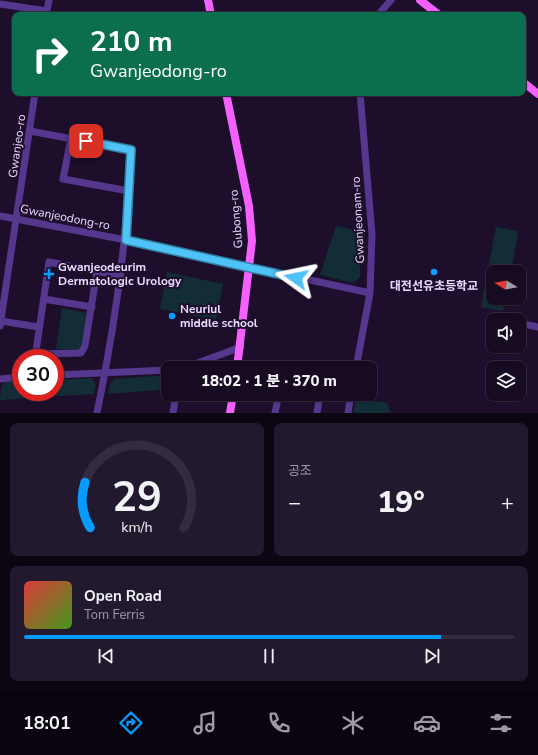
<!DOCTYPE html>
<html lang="ko">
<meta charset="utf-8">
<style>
:root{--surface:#160b21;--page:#23192e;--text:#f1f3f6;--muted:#9e9ba5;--line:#352b3f;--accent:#069bff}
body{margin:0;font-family:"Nunito Sans","Noto Sans KR",sans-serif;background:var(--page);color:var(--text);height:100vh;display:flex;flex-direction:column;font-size:15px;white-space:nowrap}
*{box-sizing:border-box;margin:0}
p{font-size:13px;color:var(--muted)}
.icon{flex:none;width:22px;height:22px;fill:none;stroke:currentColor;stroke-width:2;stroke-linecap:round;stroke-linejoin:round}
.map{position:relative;height:413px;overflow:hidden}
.sheet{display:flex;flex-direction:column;gap:10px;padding:10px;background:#0c0612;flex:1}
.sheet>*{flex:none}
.top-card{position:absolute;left:12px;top:12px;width:514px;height:84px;border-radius:8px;box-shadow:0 1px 3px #0004,0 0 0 1px var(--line);background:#0b6e4f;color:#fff;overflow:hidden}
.needle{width:26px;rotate:281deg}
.tools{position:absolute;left:486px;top:265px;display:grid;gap:8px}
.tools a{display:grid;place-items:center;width:40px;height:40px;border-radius:8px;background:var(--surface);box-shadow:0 1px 3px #0004,0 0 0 1px var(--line);font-size:20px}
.speed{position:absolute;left:12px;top:349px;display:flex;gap:8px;font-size:20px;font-weight:700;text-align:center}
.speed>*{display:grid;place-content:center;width:52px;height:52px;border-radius:50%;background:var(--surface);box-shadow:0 1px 3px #0004,0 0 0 1px var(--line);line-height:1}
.speed .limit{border:6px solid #d22;background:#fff;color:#111}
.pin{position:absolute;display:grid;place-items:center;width:34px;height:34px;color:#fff;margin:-17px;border-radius:8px;box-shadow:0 2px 6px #0006}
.me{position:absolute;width:44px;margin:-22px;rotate:282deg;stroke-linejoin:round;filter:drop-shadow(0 0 3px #0008)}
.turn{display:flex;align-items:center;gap:14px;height:84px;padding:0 12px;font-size:18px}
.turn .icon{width:52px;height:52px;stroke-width:2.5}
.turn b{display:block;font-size:28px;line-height:34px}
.big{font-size:30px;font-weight:800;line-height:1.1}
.sheet .widget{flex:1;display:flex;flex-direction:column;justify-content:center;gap:6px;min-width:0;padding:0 14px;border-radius:8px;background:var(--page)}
.sheet .dial{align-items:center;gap:0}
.dial svg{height:104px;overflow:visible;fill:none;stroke:var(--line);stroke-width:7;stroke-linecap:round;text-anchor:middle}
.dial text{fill:var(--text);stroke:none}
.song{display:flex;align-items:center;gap:12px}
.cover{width:48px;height:48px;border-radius:6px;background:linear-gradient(135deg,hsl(0 70% 55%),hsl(100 70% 35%))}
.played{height:4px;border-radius:2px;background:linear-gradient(90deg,var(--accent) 85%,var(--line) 85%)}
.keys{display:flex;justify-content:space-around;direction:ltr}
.heat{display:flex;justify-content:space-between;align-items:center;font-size:22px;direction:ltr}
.sheet .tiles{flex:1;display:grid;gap:10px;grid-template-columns:1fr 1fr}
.widget:last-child{grid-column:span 2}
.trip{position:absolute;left:161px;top:361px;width:216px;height:40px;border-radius:8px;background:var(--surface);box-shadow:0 1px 3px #0004,0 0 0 1px var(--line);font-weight:800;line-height:40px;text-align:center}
.tab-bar{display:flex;height:64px;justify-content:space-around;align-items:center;background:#09040d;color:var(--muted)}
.tab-bar .icon{width:28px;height:28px}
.tab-bar .selected{color:var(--accent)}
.tab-bar b{font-size:18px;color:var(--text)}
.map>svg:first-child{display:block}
.green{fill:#122d36}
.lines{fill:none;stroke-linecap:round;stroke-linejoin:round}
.minor{stroke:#55378e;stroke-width:7}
.major{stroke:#f461ff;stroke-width:8}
.route-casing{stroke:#337fa1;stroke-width:10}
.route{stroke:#4fc3f7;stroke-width:7}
.poi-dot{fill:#069bff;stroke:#1d0f2c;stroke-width:1.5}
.labels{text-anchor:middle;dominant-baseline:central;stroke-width:4;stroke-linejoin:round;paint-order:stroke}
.street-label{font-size:12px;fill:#eadaff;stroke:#1d0f2c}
.poi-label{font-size:12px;font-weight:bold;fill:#eadaff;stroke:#1d0f2c;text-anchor:start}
</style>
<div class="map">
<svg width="538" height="413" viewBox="0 0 538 413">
<rect width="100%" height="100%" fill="#1d0f2c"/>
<path class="green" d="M 336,226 L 361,231 L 360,277 L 354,283 L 320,275 Z
M 496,227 L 518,231 L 511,272 L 493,272 L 493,298 L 506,298 L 503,311 L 481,307 Z
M 167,272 L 223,284 L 216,320 L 160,309 Z
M 62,308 L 87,313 L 84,345 L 80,350 L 56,349 Z
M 168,375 L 168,389 L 108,394 L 110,384 L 114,379 Z
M 91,378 L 96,384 L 94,394 L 0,400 L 1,387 L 4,382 L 21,381 L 21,392 L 55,392 L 55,380 Z
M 357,398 L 387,403 L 391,413 L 353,413 Z"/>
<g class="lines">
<path class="minor" d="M 0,4 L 47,11
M 46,15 L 49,0
M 378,15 L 391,0
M 30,131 L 131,150 C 127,240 115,326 97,413
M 71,138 L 63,179 L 129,191
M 0,216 L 126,240 L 370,293
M 44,299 L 92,307
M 0,321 L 39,327
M 519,323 L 538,327
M 0,326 L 35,93
M 35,354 L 81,353 L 85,346 L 97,271
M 35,358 L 49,262 L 121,276
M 184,368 L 241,347
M 356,368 L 370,293 L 372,234 L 360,93
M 55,375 L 168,370
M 0,379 L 21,377
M 173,413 L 176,394
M 275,413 L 279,394
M 317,413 L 320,394
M 348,413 L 351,394"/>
<path class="major" d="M 208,0 L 211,15
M 420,0 L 439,15
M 523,82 L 538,94
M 226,93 L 249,206 L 252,241 L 237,368
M 230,413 L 233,394"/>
</g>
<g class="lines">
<g class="route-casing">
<path id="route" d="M 86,141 L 131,150 L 126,240 L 296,278"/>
</g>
<use href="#route" class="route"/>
</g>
<g class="poi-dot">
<circle cx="434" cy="272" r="4"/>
<path d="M47 268h4v4h4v4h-4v4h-4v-4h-4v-4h4z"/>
<circle cx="172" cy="316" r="4"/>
</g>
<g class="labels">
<g class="street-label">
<text transform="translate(17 146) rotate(-82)">Gwanjeo-ro</text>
<text transform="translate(65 217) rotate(11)">Gwanjeodong-ro</text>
<text transform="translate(236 219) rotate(-95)">Gubong-ro</text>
<text transform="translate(358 220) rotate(-93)">Gwanjeonam-ro</text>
</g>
<g class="poi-label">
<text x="58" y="267">Gwanjeodeurim<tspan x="58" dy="14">Dermatologic Urology</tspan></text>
<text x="434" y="286" text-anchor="middle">대전선유초등학교</text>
<text x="180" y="309">Neuriul<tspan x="180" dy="14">middle school</tspan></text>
</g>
</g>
</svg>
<div class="tools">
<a><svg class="needle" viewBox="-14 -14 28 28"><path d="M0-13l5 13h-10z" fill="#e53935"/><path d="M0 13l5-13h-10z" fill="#9e9ba5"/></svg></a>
<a><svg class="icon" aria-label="sound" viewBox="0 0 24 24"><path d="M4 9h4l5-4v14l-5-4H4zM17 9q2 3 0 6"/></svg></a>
<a><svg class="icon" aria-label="layers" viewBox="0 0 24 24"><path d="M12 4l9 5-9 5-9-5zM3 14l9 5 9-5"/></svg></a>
</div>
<div class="speed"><div class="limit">30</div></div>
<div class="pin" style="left:86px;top:141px;background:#d93025"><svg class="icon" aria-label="arrive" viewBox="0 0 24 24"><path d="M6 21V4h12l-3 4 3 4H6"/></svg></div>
<svg class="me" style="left:296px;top:278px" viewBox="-20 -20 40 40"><path d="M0-17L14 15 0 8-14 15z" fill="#4fc3f7" stroke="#fff" stroke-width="4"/></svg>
<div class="trip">18:02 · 1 분 · 370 m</div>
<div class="top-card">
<div class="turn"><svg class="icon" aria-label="right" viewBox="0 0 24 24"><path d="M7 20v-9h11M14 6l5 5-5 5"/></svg><div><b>210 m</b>Gwanjeodong-ro</div></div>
</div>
</div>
<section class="sheet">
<div class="tiles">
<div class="widget dial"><svg viewBox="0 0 100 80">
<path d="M14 69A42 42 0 1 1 86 69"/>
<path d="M14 69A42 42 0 0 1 10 34" stroke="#069bff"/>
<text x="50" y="56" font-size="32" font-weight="700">29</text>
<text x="50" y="72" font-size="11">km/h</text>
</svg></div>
<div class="widget"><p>공조</p>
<div class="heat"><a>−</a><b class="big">19°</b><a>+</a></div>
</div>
<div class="widget">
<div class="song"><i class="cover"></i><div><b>Open Road</b><p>Tom Ferris</p></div></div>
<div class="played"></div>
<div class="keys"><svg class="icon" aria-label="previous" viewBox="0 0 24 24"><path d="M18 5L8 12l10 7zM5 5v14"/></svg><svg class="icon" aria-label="pause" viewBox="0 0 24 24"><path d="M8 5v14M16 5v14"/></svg><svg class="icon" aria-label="next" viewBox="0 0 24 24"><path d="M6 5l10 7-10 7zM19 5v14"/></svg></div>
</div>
</div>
</section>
<nav class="tab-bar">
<b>18:01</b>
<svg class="icon selected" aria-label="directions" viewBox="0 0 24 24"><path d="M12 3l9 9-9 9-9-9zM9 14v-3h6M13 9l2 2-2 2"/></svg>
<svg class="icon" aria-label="music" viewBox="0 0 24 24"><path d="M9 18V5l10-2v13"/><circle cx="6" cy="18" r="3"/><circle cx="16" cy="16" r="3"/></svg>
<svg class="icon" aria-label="phone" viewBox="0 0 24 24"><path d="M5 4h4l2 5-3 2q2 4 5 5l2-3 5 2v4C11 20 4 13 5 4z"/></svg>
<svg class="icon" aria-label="climate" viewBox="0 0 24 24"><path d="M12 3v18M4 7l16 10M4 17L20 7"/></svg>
<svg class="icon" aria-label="car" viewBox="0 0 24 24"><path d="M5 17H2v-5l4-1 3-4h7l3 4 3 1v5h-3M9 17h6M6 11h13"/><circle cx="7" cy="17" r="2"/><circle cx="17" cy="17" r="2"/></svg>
<svg class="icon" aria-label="filters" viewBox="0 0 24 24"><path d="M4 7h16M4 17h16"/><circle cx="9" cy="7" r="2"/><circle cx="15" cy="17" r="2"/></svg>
</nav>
